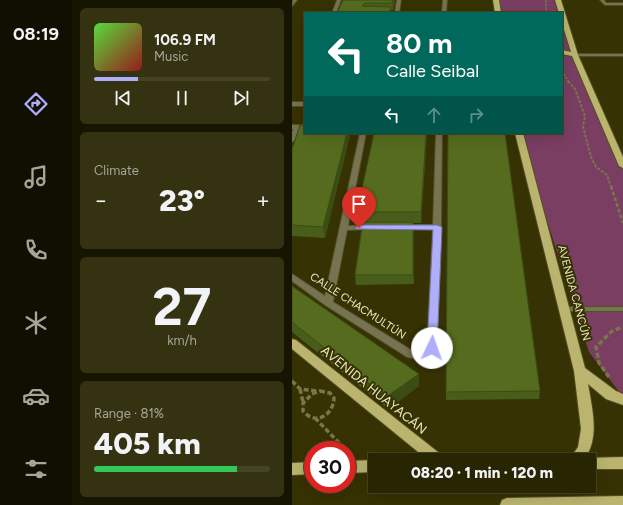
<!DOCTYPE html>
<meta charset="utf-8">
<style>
:root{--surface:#282602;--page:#343211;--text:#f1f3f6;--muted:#a5a599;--line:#444324;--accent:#afaefa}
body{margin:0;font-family:Figtree,sans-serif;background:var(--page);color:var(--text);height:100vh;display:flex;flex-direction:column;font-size:15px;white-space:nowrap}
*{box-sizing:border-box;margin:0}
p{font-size:13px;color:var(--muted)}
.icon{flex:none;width:22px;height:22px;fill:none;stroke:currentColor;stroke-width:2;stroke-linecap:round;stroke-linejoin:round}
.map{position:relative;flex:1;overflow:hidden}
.side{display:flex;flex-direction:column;gap:8px;padding:8px;background:#161501;width:220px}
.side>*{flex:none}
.hud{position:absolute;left:12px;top:12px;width:259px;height:122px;border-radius:0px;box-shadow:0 4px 16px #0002,0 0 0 1px var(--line);background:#00695c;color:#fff;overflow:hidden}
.speed{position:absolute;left:12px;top:441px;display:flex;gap:8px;font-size:20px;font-weight:700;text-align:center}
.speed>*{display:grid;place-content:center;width:52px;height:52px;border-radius:50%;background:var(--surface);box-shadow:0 4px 16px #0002,0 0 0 1px var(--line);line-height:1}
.speed .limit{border:6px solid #d22;background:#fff;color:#111}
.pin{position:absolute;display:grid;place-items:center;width:34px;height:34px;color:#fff;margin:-41px -17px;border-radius:50% 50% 50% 0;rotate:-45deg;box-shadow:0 0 4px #0007}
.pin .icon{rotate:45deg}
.me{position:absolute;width:44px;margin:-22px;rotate:3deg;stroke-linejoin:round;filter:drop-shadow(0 0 3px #0008)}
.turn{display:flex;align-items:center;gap:14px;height:84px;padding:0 16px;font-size:18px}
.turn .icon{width:52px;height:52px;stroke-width:2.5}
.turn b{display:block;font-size:28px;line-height:34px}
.lanes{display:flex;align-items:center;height:38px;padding:0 16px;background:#0003;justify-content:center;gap:20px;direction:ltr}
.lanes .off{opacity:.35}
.big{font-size:30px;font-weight:800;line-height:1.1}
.side .card{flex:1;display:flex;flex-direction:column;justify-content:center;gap:6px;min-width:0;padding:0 14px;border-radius:6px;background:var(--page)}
.side .dial{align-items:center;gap:0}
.dial b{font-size:52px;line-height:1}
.song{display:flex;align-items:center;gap:12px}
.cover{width:48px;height:48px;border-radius:6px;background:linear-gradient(135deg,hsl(110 70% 55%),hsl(0 70% 35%))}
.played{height:4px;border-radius:2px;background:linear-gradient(90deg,var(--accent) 25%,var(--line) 25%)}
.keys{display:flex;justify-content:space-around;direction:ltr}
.heat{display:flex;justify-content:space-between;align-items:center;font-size:22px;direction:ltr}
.charge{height:6px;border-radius:3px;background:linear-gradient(90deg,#34c759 81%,var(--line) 0)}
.trip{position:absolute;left:76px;top:453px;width:228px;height:40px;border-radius:0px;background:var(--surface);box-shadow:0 4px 16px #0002,0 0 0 1px var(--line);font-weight:800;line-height:40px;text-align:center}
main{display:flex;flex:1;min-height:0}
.tab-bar{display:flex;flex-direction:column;width:72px;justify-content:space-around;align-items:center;background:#100f01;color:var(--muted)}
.tab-bar .icon{width:28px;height:28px}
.tab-bar .on{color:var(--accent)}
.tab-bar b{font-size:18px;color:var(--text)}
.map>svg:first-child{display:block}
.green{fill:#7a3e62}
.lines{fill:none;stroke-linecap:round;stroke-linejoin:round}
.service-casing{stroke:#534f21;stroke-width:2}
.minor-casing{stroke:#534f21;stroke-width:2}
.tertiary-casing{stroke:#534f21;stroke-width:2}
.primary-casing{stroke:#534f21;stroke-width:2}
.path-far3{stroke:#797649;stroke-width:1.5;stroke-dasharray:2.5 1;stroke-linecap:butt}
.path-far2{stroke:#797649;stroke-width:2;stroke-dasharray:3 1.5;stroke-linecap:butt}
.path-far1{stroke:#797649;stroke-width:2.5;stroke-dasharray:4 2;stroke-linecap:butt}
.path{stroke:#797649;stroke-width:3.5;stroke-dasharray:5 2.5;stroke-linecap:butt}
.service{fill:#757352;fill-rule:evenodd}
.minor{fill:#757352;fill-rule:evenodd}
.tertiary{fill:#757352;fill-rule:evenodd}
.primary{fill:#bab46f;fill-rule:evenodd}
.wall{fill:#495d1a}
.shaded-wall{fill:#3c4c15}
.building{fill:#556c1e;stroke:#3c4c15}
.route{fill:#afaefa;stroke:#7271a2}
.labels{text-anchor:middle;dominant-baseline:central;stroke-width:4;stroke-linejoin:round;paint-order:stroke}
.street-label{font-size:11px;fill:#eae8bf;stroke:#363203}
.near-street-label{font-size:13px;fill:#eae8bf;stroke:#363203}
</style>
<main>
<nav class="tab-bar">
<b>08:19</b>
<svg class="icon on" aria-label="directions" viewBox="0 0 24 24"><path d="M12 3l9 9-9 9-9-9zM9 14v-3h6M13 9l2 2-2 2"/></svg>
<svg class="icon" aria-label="music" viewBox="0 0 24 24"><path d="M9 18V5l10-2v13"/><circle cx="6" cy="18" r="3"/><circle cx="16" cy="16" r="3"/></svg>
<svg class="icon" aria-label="phone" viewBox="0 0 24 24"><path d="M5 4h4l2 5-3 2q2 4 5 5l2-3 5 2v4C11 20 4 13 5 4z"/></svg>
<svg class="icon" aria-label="climate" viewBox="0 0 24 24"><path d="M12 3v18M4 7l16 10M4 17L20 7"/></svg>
<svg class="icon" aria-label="car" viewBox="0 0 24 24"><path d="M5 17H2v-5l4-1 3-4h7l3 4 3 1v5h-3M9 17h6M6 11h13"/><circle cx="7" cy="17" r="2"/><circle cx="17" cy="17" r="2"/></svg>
<svg class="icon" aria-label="filters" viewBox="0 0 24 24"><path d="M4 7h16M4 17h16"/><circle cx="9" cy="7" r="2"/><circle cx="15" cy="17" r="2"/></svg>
</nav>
<section class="side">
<div class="card">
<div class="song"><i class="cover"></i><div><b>106.9 FM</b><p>Music</p></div></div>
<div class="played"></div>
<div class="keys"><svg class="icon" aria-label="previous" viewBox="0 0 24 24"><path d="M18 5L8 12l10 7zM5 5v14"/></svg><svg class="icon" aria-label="pause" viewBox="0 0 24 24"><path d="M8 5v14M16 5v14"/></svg><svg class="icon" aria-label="next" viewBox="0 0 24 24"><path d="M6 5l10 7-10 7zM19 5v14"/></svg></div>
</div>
<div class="card"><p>Climate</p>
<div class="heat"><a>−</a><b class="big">23°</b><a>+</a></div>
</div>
<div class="card dial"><b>27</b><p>km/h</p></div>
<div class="card"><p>Range · 81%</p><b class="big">405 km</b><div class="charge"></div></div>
</section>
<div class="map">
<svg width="331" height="505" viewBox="0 0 331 505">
<rect width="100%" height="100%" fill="#363203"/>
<path class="green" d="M 204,0 L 266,0 L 286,62 L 331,169 L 331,397 L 297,352 L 227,133 L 270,133 L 270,13 L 206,13 Z"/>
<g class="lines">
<g class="service-casing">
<path id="service" d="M 269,307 L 331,307 L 331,311 L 269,311 L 268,309 Z"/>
</g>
<g class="minor-casing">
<path id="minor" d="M 1,0 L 5,0 L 0,6 Z
M 45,0 L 49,0 L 44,13 L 40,13 Z
M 105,0 L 109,0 L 107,13 L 72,13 L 74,12 L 103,12 Z
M 151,0 L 155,0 L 154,13 L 150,13 Z
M 308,0 L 312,0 L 314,3 L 331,3 L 331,5 L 313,5 Z
M 5,125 L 8,127 L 3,140 L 0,142 L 0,132 L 3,126 Z
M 68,133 L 74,133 L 56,226 L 81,225 L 85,227 L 81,229 L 55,230 L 41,302 L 121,351 L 129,352 L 135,347 L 141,229 L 112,229 L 108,227 L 112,225 L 141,225 L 144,133 L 150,133 L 149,227 L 145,348 C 138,360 127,360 115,357 L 33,305 L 0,281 L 0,274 L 33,296 Z"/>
</g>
<g class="tertiary-casing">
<path id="tertiary" d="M 281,54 L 331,54 L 331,56 L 281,56 Z
M 0,102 L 13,102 L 13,106 L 0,106 Z
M 0,125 L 13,125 L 13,129 L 0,129 Z"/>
</g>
<g class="primary-casing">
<path id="primary" d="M 201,0 L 207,0 L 209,13 L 203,13 Z
M 263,0 L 269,0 L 286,55 L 331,157 L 331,168 L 327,166 L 280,56 L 270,54 L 270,50 L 279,52 L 270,23 L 270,13 L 267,13 Z
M 223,133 L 231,133 L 293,368 L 324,391 L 331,394 L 331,405 L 314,399 L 296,384 C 300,408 308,437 293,458 L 331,457 L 331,469 L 297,469 L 297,460 L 277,460 L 286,447 L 289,429 L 282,371 Z
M 0,339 L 4,340 L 151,456 L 153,460 L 136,460 L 0,349 Z
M 83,460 L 83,472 L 55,473 L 55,461 Z
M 21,462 L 21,474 L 0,475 L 0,463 Z
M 331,496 L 331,505 L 208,505 L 210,500 L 215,498 Z"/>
</g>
<path class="path-far3" d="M 254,0 L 254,13
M 270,71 L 277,82"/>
<path class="path-far2" d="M 276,81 L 283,89 L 293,116 L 291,127 L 299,157 L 304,167 L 315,175 L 319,187"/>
<path class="path-far1" d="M 319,186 L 331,223"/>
<path class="path" d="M 317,377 L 307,363 L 304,347 L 320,331 L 331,327
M 0,381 L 8,389 L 25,391
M 8,389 L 11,402
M 28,391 L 38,393 L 42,398 C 42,410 31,422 19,417 C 16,416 13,413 11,411 L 11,403 L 20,394 Z
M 23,418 L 54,450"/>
<use href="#service" class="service"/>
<use href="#minor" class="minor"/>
<use href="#tertiary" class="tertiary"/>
<use href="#primary" class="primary"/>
</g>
<path class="wall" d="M 51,0 L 103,0 L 103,3 L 101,10 L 99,10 L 99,13 Z
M 13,133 L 57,133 L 58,135 L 33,238 L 0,236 L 0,149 Z
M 135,133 L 129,223 L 121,223 L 122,284 L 64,285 L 63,275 L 70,223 L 66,223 L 65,212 Z
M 156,133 L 248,391 L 247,399 L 154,400 Z
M 0,286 L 127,386 L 96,409 L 0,332 Z"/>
<path class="shaded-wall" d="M 100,0 L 103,0 L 103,3 L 101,10 Z
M 99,7 L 99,13 L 97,13 Z
M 55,133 L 57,133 L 58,135 L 33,238 L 31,227 Z
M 134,133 L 135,133 L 129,223 L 129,212 Z
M 121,222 L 122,231 L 122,284 L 121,275 Z
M 127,374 L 127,386 L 96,409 L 94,397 Z"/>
<path class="building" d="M 51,0 L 101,0 L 100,3 L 73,3 L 70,6 L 99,7 L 97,13 L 45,13 Z
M 8,125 L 13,125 L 13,133 L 55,133 L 31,227 L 0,225 L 0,149 Z
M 82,133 L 134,133 L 129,212 L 65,212 Z
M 156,133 L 213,133 L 248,391 L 154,392 Z
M 71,222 L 121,222 L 121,275 L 63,275 Z
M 0,286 L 127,374 L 94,397 L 0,322 Z"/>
<path class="route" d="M 67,225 L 145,225 L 150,227 L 145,348 L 144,351 L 136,351 L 135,348 L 141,230 L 64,229 L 63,228 Z"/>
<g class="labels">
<g class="street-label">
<text transform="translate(282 293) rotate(75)">AVENIDA CANCÚN</text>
<text transform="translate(66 306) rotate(33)">CALLE CHACMULTÚN</text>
</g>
<g class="near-street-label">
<text transform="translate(82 390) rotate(39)">AVENIDA HUAYACÁN</text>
</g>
</g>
</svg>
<div class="speed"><div class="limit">30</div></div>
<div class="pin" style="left:67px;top:228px;background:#d93025"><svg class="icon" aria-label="arrive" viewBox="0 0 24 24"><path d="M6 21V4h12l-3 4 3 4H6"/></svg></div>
<svg class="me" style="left:140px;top:348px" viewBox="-20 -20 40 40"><circle r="19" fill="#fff"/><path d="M0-13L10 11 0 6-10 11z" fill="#afaefa"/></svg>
<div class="trip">08:20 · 1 min · 120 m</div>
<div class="hud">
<div class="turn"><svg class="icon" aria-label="left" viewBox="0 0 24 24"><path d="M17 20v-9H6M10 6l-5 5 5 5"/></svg><div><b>80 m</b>Calle Seibal</div></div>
<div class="lanes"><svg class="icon" aria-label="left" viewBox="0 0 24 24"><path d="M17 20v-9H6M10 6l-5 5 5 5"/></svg><svg class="icon off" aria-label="ahead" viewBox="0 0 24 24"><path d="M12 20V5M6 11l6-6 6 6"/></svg><svg class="icon off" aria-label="right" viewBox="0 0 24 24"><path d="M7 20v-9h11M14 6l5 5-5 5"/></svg></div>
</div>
</div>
</main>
